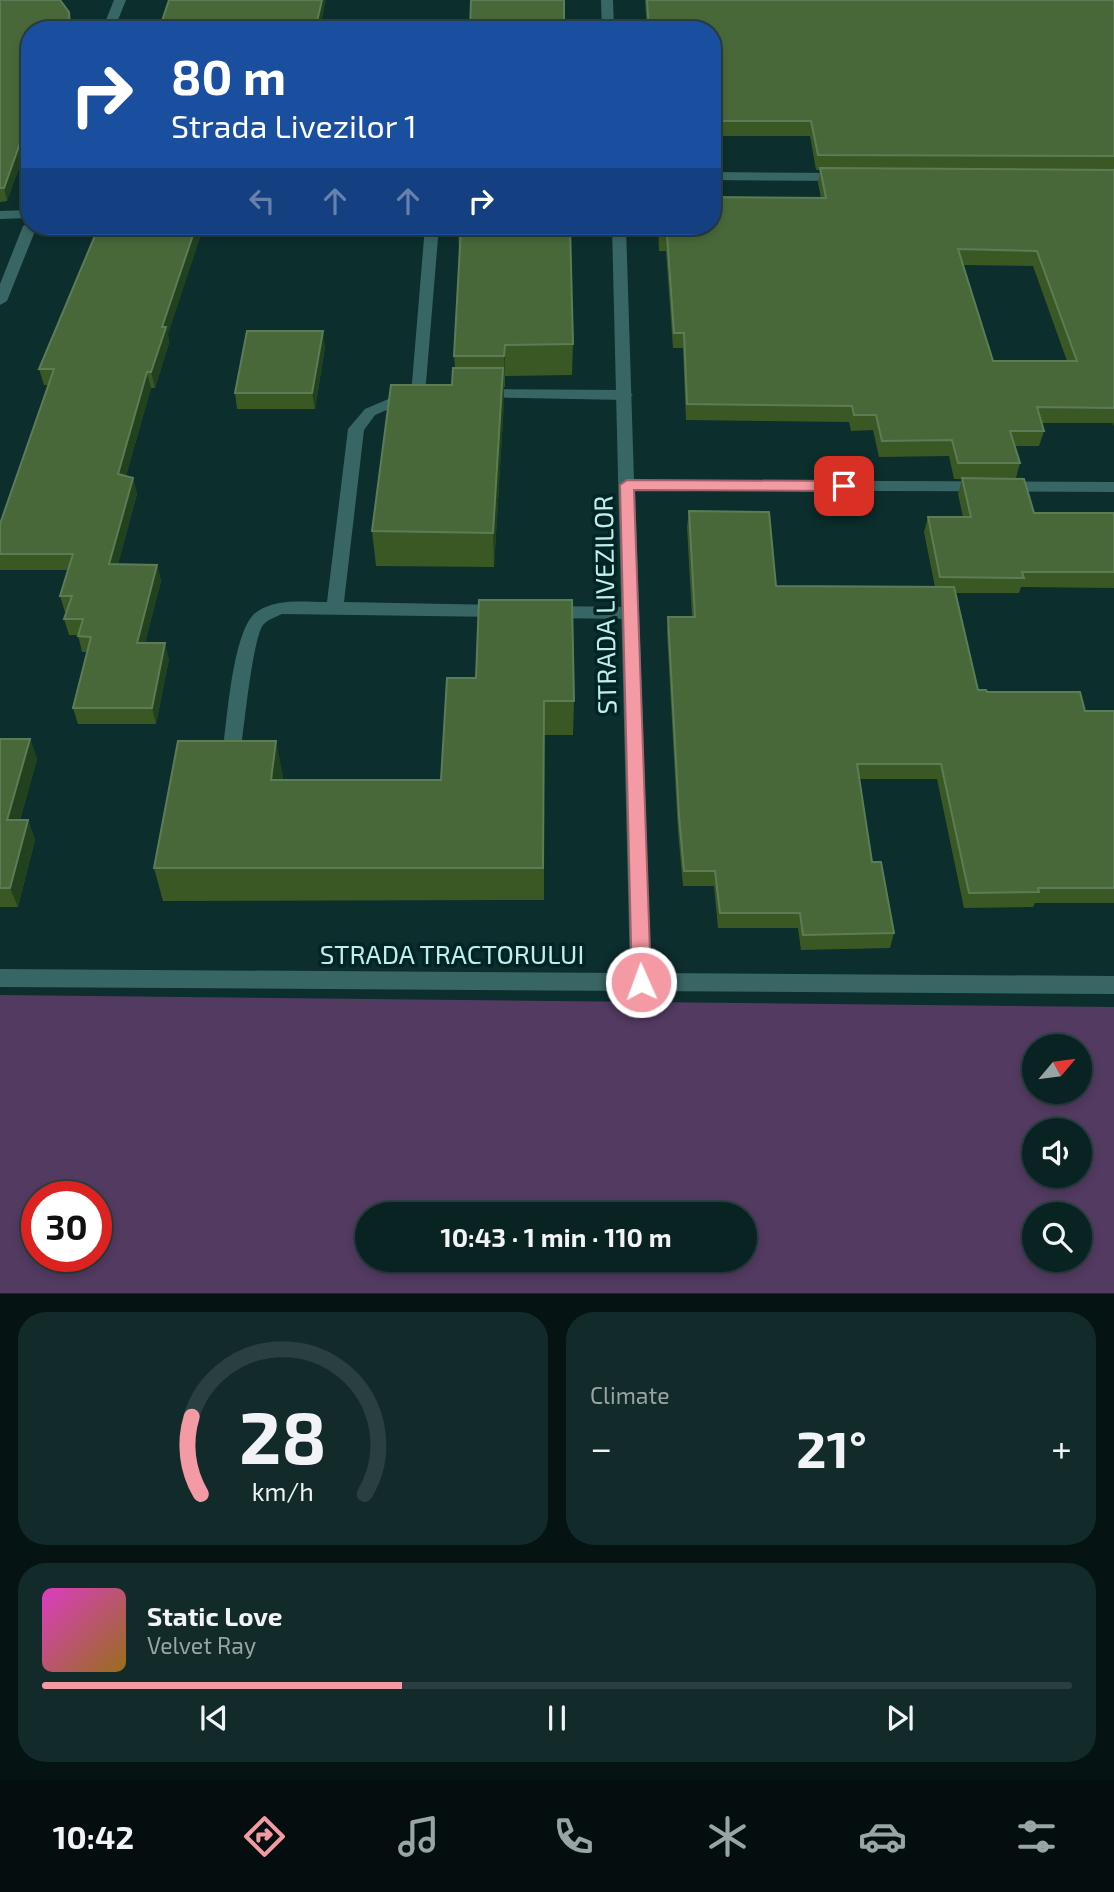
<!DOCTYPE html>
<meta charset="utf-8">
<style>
:root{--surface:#092222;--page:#122a2a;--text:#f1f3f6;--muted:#99a4a5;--line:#293f40;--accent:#f49aa4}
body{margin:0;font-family:"Exo 2",sans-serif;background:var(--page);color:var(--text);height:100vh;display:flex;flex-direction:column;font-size:26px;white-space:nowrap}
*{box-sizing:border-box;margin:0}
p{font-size:23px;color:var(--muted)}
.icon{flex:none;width:38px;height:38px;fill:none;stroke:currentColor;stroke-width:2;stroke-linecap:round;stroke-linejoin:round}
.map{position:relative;height:1294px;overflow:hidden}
.sheet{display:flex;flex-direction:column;gap:18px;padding:18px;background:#051313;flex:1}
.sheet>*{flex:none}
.top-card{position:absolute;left:21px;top:21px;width:700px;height:214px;border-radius:28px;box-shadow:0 4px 10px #0003,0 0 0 2px var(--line);background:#1a4fa0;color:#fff;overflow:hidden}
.needle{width:46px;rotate:61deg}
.tools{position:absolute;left:1022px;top:1034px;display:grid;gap:14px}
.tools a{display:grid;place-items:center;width:70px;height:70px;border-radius:50%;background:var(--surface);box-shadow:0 4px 10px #0003,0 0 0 2px var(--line);font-size:35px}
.speed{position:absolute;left:21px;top:1181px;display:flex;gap:14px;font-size:35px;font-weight:700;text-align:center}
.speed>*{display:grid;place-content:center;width:91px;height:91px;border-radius:50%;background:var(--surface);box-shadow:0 4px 10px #0003,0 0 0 2px var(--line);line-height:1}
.speed .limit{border:10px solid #d22;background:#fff;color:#111}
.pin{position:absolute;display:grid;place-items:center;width:60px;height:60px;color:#fff;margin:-30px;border-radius:14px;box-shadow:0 4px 10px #0006}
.me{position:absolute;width:77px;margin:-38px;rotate:358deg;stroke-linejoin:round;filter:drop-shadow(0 0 5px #0008)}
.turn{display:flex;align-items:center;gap:24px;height:147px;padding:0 35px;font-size:32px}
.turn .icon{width:91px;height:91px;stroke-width:2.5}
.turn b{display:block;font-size:49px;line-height:60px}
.lanes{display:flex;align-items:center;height:66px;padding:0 35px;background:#0003;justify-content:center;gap:35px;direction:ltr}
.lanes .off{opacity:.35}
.big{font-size:52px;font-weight:700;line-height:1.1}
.sheet .tile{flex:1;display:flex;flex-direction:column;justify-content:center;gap:10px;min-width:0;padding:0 24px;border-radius:28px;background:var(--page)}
.sheet .dial{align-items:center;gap:0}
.dial svg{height:182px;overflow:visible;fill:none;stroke:var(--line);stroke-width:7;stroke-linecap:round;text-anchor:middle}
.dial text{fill:var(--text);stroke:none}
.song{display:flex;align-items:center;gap:21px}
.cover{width:84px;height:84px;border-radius:10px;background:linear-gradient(135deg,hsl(310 70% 55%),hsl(40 70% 35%))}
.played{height:7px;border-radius:4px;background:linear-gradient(90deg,var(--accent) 35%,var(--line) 35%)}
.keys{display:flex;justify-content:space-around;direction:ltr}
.heat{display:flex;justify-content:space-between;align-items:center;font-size:38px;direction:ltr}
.sheet .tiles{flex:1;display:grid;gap:18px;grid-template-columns:1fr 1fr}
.tile:last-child{grid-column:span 2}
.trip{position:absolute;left:355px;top:1202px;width:402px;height:70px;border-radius:35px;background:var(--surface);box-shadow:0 4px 10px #0003,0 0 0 2px var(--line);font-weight:700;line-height:70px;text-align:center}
.tab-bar{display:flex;height:112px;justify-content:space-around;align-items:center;background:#040e0e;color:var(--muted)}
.tab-bar .icon{width:49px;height:49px}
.tab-bar .active{color:var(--accent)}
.tab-bar b{font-size:32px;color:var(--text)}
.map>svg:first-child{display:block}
.green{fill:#523a60;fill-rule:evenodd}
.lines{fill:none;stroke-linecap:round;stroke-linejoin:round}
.service{fill:#386664;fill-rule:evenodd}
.minor{fill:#386664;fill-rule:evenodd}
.tertiary{fill:#386664;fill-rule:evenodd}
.wall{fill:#3a5824;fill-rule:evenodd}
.shaded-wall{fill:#22411f}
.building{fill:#48683a;stroke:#5b7d56;stroke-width:2;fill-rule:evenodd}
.route{fill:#f49aa4;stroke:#9f646b;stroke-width:2}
.labels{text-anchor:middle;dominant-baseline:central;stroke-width:7;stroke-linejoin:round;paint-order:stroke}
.street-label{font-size:26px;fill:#bfeeec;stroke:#022423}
</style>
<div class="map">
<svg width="1114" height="1294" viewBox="0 0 1114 1294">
<rect width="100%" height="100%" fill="#0c2e2d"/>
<path class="green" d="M 0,995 L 1114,1007 L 1114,1293 L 0,1293 ZM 1034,1046 L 1080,1046 L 1080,1092 L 1034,1092 ZM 1034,1130 L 1080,1130 L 1080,1176 L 1034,1176 ZM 37,1197 L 96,1197 L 96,1256 L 37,1256 ZM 368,1214 L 746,1214 L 746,1260 L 368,1260 ZM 1034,1214 L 1080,1214 L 1080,1260 L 1034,1260 Z"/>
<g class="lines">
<path class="service" d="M 425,226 L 439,226 L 426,383 L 417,397 L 375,415 L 364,430 L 344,602 L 500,605 L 509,611 L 500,617 L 282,614 C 276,617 268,619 263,625 C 253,639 245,719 242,740 L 240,745 L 226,745 L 224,740 C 228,711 234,625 258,611 C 278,598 304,602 327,602 L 348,429 L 365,409 L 407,391 L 412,383 Z
M 482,389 L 625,390 L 633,395 L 625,400 L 477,397 L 474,394 Z
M 549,606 L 629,607 L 638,613 L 629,619 L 549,618 L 540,612 Z"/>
<path class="minor" d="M 601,0 L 613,0 L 614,30 L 602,30 Z
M 712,172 L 841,173 L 847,177 L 841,181 L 712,180 Z
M 30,210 L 30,218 L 0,219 L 0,211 Z
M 612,226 L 626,226 L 634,480 L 1114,482 L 1114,492 L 635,490 L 651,973 L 1114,976 L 1114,994 L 0,987 L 0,969 L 630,973 Z"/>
<path class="tertiary" d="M 114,0 L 126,0 L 114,30 L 102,30 Z
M 30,222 L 30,226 L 37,226 L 7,301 L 0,305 L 0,284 L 23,226 Z"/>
</g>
<path class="wall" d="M 0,0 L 72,25 L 30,30 L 30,148 L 26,148 L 7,201 L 0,202 Z
M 645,0 L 1114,0 L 1114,427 L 1113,423 L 1041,423 L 1044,431 L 1039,446 L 1015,446 L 1020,463 L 1016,478 L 1034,513 L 1114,513 L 1114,588 L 1021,587 L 1019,593 L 956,593 L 978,690 L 1085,711 L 1114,711 L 1114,903 L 1035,903 L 1033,907 L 964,908 L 937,779 L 859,779 L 872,862 L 894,933 L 890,948 L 801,950 L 798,928 L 718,928 L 714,886 L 683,886 L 678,831 L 667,632 L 668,617 L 692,617 L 687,527 L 689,511 L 776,586 L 935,587 L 924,532 L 928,517 L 963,517 L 958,494 L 962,479 L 954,479 L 949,456 L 879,457 L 873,430 L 851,431 L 849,422 L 686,420 L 683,348 L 673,348 L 666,251 L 659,251 L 658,226 L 712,226 L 821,198 L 818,183 L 820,170 L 816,170 L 810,136 L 712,136 L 712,30 L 647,30 ZM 963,265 L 1033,266 L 1067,361 L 993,361 Z
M 458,226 L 573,344 L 572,375 L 505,376 L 505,387 L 504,387 L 504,402 L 494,567 L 376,566 L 372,531 L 452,385 L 455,368 L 454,356 L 459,254 Z
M 168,335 L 169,343 L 155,388 L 151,388 L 126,476 L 133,478 L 137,494 L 118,564 L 157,565 L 161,581 L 145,643 L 169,659 L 156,724 L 78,724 L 73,708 L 87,652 L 82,652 L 78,635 L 69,635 L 64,619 L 67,612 L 65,612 L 60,596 L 68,570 L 0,570 L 0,524 L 48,385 L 44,385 L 39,369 Z
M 325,347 L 315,409 L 237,409 L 235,393 Z
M 447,678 L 574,701 L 573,735 L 544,735 L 544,900 L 163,901 L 154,868 L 283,775 L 282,780 L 441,780 Z
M 0,739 L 30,739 L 37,759 L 20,820 L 28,820 L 35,840 L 18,907 L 0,907 Z"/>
<path class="shaded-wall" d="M 322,0 L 326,0 L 320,30 L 315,30 Z
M 69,12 L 72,25 L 72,30 L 70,30 Z
M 23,135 L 26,148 L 7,201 L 4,188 Z
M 196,226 L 204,226 L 168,335 L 169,343 L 155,388 L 151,372 L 162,327 Z
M 323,331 L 325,347 L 315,409 L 312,393 Z
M 505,345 L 505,387 L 504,356 Z
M 503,368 L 504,402 L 494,567 L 493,533 Z
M 147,372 L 151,388 L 122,490 L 118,474 Z
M 133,478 L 137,494 L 114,580 L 109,564 Z
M 157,565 L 161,581 L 141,659 L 137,643 Z
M 165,643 L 169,659 L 156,724 L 152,708 Z
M 30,739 L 37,759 L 14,840 L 7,820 Z
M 276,741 L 283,775 L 278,814 L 271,780 Z
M 28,820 L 35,840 L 18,907 L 10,888 Z"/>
<path class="building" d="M 0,0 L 60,0 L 69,12 L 70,30 L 30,30 L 30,132 L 29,135 L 23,135 L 4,188 L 0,188 Z
M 169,0 L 322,0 L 315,30 L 159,30 Z
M 471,0 L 564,0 L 564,30 L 470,30 Z
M 647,0 L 1114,0 L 1114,156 L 818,155 L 811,121 L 712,121 L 712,30 L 649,30 Z
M 820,168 L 1114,170 L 1114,408 L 1037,407 L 1044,431 L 1010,431 L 1020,463 L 958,463 L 952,440 L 882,441 L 876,415 L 854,415 L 852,406 L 687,404 L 684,333 L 674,333 L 667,235 L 660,235 L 660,226 L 712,226 L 712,197 L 826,198 ZM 958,249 L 1037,251 L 1077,361 L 993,361 Z
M 99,226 L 196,226 L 162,327 L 166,327 L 151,372 L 147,372 L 118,474 L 133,478 L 109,564 L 157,565 L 137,643 L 165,643 L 152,708 L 73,708 L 91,637 L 78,636 L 83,619 L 64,619 L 72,596 L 60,596 L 73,554 L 0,554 L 0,524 L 54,369 L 39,369 Z
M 458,226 L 570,226 L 573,344 L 505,345 L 504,356 L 454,356 L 461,228 L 458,228 Z
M 247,331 L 323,331 L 312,393 L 235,393 Z
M 453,368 L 503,368 L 493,533 L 372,531 L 391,385 L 452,385 Z
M 962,478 L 1024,479 L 1034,513 L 1114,513 L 1114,572 L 1022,572 L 1024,578 L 940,577 L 928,517 L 971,517 Z
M 689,511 L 769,512 L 776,586 L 954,587 L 978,690 L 986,690 L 987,692 L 1080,692 L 1085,711 L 1114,711 L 1114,888 L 1038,888 L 1039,892 L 969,893 L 941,764 L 857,764 L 872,862 L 881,862 L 894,933 L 803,935 L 800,913 L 720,913 L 715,871 L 684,871 L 679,816 L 668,617 L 695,617 Z
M 479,600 L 572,600 L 574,701 L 544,701 L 543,868 L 154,868 L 178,741 L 276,741 L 271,780 L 441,780 L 447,678 L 476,678 Z
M 0,739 L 30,739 L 7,820 L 28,820 L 10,888 L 0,888 Z"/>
<path class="route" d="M 627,480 L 844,481 L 851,486 L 844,491 L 634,490 L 651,982 L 648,988 L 641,990 L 635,988 L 632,982 L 620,485 Z"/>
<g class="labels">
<g class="street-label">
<text transform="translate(604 605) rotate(-91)">STRADA LIVEZILOR</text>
<text x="452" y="953">STRADA TRACTORULUI</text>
</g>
</g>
</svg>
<div class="tools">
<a><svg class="needle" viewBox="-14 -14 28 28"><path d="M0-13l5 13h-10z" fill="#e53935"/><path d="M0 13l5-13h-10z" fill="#99a4a5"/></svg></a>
<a><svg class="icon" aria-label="sound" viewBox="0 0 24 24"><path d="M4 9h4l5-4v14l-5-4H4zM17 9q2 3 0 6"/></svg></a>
<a><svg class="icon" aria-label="search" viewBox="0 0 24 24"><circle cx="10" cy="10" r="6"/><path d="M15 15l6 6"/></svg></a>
</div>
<div class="speed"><div class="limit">30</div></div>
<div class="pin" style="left:844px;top:486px;background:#d93025"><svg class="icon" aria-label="arrive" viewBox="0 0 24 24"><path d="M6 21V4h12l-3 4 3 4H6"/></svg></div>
<svg class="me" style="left:641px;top:982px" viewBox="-20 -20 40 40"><circle r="17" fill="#f49aa4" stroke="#fff" stroke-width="3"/><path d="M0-11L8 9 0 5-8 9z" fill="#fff"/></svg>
<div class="trip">10:43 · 1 min · 110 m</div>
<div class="top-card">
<div class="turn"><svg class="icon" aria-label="right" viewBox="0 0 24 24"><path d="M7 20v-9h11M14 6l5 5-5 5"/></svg><div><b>80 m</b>Strada Livezilor 1</div></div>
<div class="lanes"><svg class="icon off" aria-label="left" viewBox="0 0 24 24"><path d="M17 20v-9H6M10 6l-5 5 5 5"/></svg><svg class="icon off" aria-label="ahead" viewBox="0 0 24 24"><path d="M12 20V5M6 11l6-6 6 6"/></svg><svg class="icon off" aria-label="ahead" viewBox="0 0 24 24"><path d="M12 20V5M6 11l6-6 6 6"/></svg><svg class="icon" aria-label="right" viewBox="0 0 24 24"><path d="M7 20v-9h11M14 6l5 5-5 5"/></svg></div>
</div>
</div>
<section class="sheet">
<div class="tiles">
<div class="tile dial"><svg viewBox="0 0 100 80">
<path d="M14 69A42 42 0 1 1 86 69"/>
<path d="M14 69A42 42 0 0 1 10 35" stroke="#f49aa4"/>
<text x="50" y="56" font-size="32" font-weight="700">28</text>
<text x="50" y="72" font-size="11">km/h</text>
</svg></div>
<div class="tile"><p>Climate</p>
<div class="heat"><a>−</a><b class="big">21°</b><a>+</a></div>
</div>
<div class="tile">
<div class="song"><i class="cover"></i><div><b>Static Love</b><p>Velvet Ray</p></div></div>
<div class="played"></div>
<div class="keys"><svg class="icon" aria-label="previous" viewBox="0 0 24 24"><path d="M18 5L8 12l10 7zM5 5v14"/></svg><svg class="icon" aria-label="pause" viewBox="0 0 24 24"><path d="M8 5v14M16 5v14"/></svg><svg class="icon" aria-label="next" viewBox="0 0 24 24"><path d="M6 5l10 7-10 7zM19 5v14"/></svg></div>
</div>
</div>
</section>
<nav class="tab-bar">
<b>10:42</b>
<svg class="icon active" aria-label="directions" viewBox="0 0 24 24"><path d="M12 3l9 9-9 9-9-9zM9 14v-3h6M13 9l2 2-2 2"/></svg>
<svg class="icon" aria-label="music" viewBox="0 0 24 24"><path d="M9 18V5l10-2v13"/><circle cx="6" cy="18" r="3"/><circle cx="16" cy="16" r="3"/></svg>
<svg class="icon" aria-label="phone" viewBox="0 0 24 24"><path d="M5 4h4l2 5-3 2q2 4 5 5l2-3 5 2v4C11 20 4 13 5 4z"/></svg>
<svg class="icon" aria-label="climate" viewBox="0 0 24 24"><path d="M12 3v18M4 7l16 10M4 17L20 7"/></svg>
<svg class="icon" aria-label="car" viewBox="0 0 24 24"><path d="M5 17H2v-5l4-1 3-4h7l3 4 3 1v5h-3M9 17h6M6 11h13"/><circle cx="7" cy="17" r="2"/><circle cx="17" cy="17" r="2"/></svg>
<svg class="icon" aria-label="filters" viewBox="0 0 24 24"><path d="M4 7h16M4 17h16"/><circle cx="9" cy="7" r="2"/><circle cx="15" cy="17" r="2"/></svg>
</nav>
